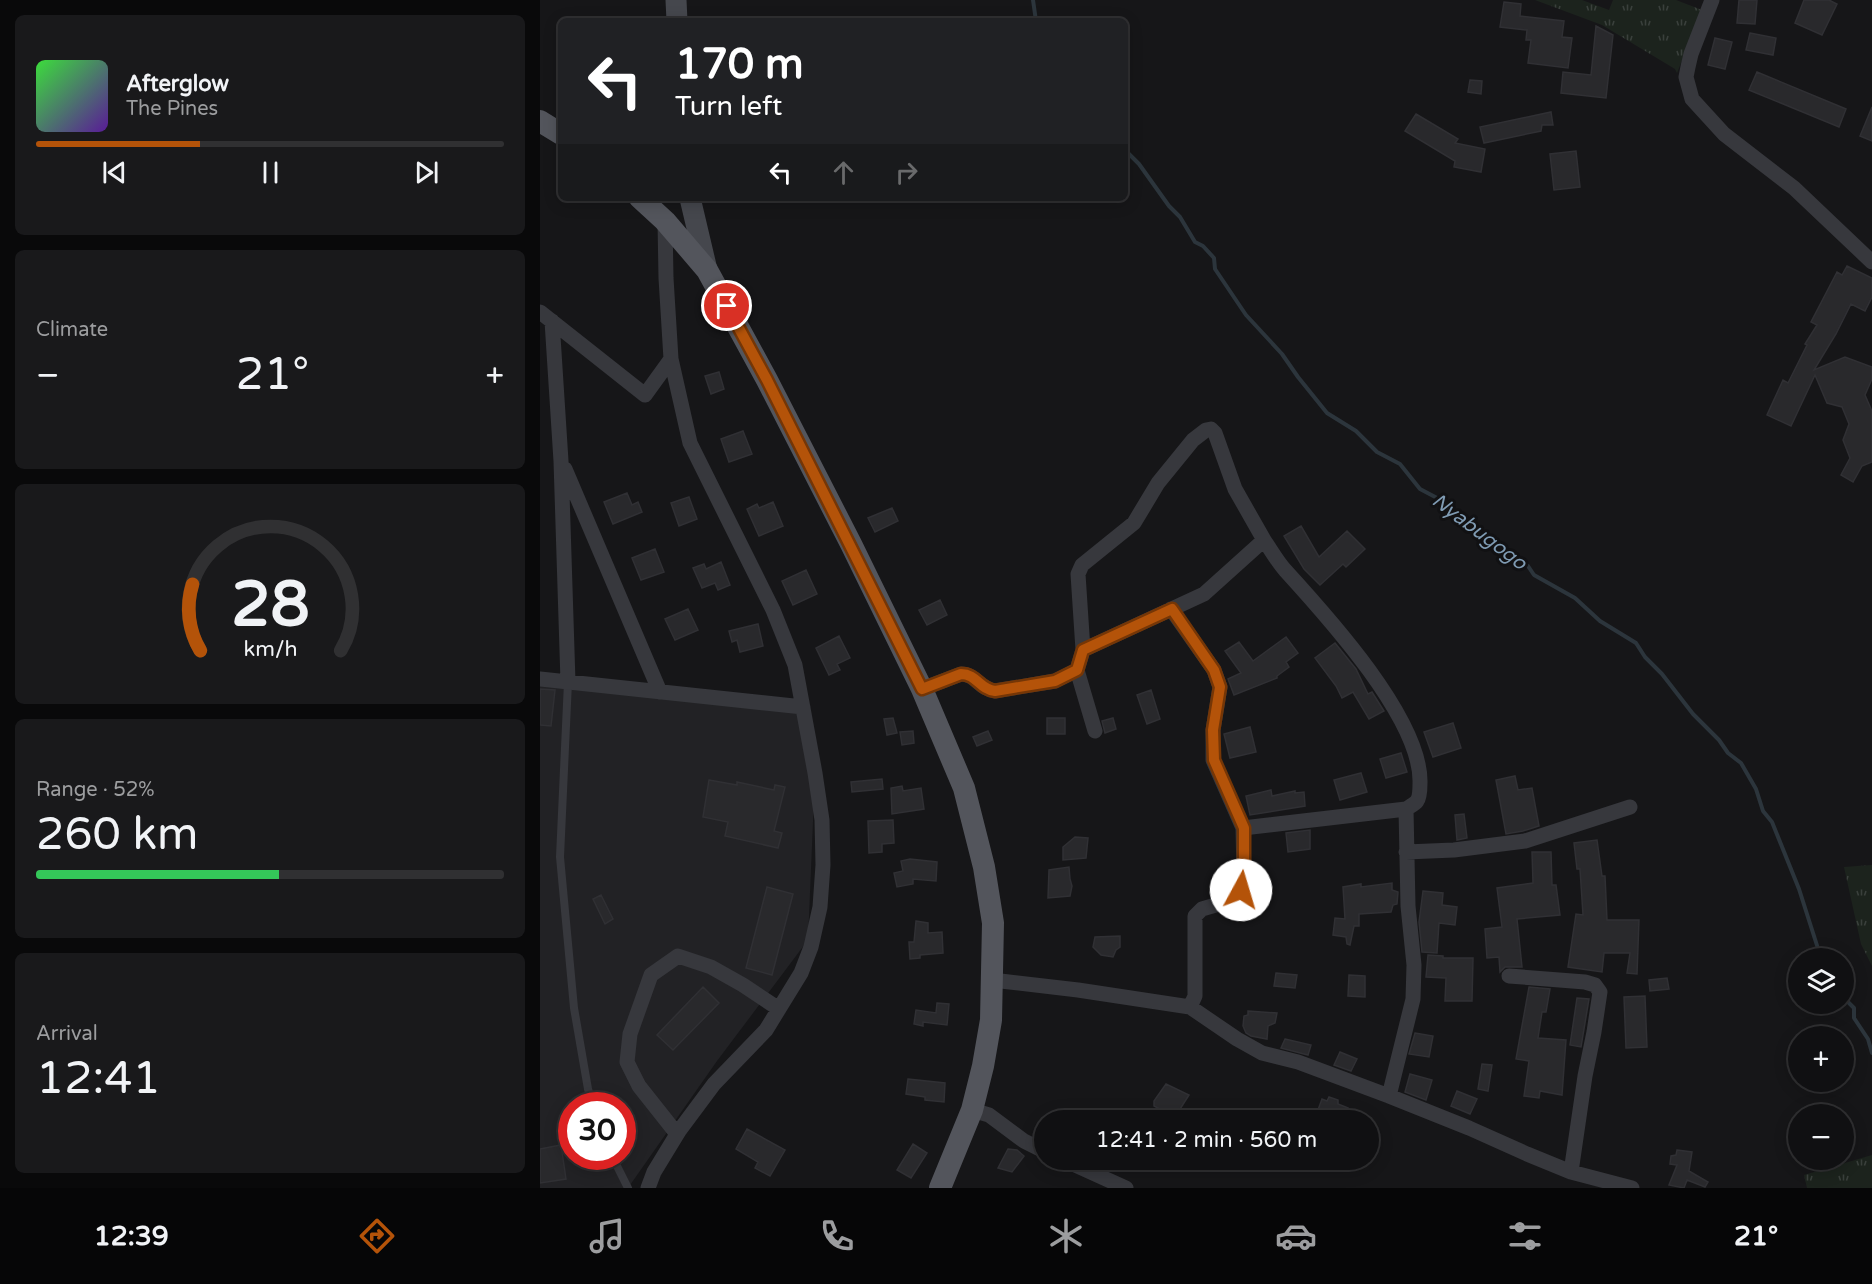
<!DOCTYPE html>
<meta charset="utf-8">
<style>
:root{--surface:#101012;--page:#19191b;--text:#f1f3f6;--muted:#9c9d9f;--line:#303032;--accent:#b45309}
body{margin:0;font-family:"Varela Round",sans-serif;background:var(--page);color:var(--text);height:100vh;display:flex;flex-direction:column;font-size:22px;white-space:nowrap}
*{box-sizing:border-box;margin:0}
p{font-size:20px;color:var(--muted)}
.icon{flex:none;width:33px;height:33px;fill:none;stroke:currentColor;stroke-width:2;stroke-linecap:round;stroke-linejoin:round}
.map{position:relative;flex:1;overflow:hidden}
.panel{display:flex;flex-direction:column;gap:15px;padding:15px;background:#09090a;width:540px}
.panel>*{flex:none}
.guide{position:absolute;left:18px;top:18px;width:570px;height:183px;border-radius:9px;box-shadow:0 3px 15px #0003,0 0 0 2px var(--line);background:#202124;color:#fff;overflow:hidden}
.tools{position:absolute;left:1248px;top:948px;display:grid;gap:12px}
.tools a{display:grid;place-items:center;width:66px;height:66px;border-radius:50%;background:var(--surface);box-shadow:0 3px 15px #0003,0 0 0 2px var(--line);font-size:30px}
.speed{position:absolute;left:18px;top:1092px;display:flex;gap:12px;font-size:30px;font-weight:700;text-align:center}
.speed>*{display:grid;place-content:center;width:78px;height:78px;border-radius:50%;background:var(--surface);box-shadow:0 3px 15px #0003,0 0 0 2px var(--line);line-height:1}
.speed .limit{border:9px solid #d22;background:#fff;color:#111}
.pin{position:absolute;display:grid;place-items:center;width:51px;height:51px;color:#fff;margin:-26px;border:3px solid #fff;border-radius:50%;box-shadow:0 2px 6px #0007}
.me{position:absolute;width:66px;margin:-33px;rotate:6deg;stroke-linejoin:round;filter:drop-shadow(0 0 4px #0008)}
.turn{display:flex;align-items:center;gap:21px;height:126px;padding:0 18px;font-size:27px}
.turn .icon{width:78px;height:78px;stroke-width:2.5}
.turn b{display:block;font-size:42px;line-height:51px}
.lanes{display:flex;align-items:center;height:57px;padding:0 18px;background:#0003;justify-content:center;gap:30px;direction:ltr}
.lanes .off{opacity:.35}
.big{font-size:45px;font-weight:600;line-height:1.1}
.panel .card{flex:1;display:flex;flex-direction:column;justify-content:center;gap:9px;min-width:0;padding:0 21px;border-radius:9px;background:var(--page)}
.panel .dial{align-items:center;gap:0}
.dial svg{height:156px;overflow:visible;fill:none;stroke:var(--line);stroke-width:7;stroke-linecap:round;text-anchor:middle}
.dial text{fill:var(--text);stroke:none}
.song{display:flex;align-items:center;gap:18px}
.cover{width:72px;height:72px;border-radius:9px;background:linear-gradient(135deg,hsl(120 70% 55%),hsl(270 70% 35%))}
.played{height:6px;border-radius:3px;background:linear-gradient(90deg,var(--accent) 35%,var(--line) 35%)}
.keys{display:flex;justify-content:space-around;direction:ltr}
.heat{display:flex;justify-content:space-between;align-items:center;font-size:33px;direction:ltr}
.charge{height:9px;border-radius:4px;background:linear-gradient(90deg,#34c759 52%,var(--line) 0)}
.trip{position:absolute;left:494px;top:1110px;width:345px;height:60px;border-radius:30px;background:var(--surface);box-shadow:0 3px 15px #0003,0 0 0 2px var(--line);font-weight:600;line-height:60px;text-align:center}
.menu{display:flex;height:96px;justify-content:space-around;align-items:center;background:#060607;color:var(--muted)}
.menu .icon{width:42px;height:42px}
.menu .on{color:var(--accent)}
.menu b{font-size:27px;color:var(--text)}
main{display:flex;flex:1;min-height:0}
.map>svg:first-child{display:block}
.built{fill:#222225;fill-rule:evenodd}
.grass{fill:url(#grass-tufts)}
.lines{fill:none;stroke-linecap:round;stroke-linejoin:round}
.stream{stroke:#2c353c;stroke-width:4}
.building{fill:#29292c;stroke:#303034;stroke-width:1.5}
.lane{stroke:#37383d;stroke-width:8}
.street{stroke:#37383d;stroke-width:15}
.secondary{stroke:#45474d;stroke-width:21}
.primary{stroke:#53555c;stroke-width:22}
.route-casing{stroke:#753606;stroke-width:15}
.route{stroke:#b45309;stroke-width:10}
.labels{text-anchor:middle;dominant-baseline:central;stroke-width:6;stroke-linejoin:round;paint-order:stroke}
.water-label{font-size:20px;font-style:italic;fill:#7f9bb3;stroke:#111113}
</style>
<main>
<section class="panel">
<div class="card">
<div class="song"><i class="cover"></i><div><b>Afterglow</b><p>The Pines</p></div></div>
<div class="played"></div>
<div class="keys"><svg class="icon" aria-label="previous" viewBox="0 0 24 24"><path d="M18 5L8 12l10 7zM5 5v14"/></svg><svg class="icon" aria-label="pause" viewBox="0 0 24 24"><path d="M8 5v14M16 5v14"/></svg><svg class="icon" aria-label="next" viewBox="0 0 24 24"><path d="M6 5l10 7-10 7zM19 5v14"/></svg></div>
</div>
<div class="card"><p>Climate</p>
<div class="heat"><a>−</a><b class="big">21°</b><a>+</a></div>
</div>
<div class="card dial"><svg viewBox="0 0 100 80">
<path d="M14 69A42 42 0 1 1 86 69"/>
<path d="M14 69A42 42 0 0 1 10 35" stroke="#b45309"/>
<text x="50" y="56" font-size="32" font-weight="700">28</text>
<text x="50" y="72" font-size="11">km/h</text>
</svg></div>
<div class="card"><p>Range · 52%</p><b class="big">260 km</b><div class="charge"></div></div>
<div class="card"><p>Arrival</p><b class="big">12:41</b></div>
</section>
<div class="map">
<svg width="1332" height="1188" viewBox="0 0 1332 1188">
<defs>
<pattern id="grass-tufts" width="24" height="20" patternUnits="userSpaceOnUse" patternTransform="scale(1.5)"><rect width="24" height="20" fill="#1c231d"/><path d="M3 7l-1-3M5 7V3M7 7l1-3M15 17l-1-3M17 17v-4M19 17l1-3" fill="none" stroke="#3a403c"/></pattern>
</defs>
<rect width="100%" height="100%" fill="#161618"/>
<path class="built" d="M 0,681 L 260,713 L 274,798 L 268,940 L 177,1061 L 88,1188 L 0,1188 ZM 32,1106 L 82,1106 L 82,1156 L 32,1156 Z"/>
<path class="grass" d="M 995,0 L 1042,0 L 1069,10 L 1073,0 L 1136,0 L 1162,10 L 1137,73 L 1135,69 L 1062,25 Z
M 1332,865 L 1332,966 L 1321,944 L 1304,867 Z
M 1332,1155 L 1332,1188 L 1267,1188 L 1264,1175 Z"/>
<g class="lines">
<path class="stream" d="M 493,0 L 496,21
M 585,150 L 599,164 L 629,206 L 640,217 L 655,242 L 663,246 L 674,258 L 675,269 L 706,315 L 742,354 L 758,377 L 787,413 L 816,431 L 837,452 L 860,464 L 880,489 L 899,499 L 946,542 L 988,566 L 994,575 L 1035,598 L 1060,621 L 1096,643 L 1105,657 L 1122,674 L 1153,714 L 1179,740 L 1188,753 L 1201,763 L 1216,789 L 1223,811 L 1232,822 L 1259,889 L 1281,958
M 1304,998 L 1314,1008 L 1314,1018 L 1328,1039 L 1332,1053"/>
</g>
<path class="building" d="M 1199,0 L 1217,0 L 1215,24 L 1197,23 Z
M 1264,0 L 1289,0 L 1297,4 L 1282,35 L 1255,23 Z
M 964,2 L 981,4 L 980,16 L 1024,21 L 1022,37 L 1032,38 L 1028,68 L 988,63 L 991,40 L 986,40 L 987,30 L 960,27 Z
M 1056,26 L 1073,35 L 1066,98 L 1021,93 L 1023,72 L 1051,75 Z
M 1210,33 L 1236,38 L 1233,55 L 1206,50 Z
M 1175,38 L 1192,42 L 1185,69 L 1168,65 Z
M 1217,72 L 1306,109 L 1299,127 L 1209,90 Z
M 930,80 L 942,81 L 941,94 L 928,92 Z
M 1332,107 L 1332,141 L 1320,136 Z
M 1011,112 L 1013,125 L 1002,125 L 1001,131 L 944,143 L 940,127 Z
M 876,114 L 918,139 L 915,143 L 945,149 L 941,172 L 914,167 L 915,161 L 865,131 Z
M 1036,151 L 1040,187 L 1014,190 L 1010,154 Z
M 1307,266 L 1332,278 L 1332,297 L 1325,311 L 1311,304 L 1296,334 L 1274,370 L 1305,357 L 1332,367 L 1332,379 L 1325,395 L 1332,411 L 1332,462 L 1322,466 L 1313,482 L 1301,475 L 1310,458 L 1303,440 L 1309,424 L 1302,407 L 1287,403 L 1275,375 L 1251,426 L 1227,415 L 1243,380 L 1248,383 L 1267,345 L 1265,344 L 1277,325 L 1271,322 L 1297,272 L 1302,275 Z
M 179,372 L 184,389 L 171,394 L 165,376 Z
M 203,431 L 212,454 L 189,462 L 181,439 Z
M 87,493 L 92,505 L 98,502 L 102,512 L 73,524 L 64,502 Z
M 149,497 L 157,519 L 139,526 L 131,503 Z
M 233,502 L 243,526 L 219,536 L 207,509 L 217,504 L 219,508 Z
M 352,508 L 358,521 L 335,532 L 328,518 Z
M 761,526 L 779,557 L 807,531 L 825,549 L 806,567 L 803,564 L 780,585 L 764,569 L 744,536 Z
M 115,549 L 124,572 L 101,580 L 92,558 Z
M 181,562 L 190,585 L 178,590 L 175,583 L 162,588 L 153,568 L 164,564 L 166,569 Z
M 266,570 L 277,594 L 253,605 L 242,581 Z
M 400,600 L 407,615 L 387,625 L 379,610 Z
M 148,609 L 158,630 L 135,640 L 125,619 Z
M 218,624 L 223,646 L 200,652 L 197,640 L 192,642 L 189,631 Z
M 299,636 L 310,658 L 297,664 L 300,670 L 289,675 L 276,648 Z
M 746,637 L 758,653 L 746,662 L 749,667 L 737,676 L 737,678 L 694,695 L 688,679 L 701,673 L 685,651 L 699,642 L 713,661 Z
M 795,643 L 816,669 L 828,694 L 832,692 L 844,711 L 829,719 L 813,692 L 802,698 L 796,686 L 775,658 Z
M 0,689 L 15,690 L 11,726 L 0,725 Z
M 611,690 L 620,719 L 607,724 L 597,695 Z
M 353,718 L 357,733 L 347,735 L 344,719 Z
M 507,718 L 525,718 L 525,734 L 507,734 Z
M 573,718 L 576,729 L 565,733 L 562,721 Z
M 913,723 L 921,748 L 893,757 L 884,732 Z
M 710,727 L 716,752 L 690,758 L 684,734 Z
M 373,731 L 374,743 L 362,745 L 360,732 Z
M 448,731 L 452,740 L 437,746 L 433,737 Z
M 861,753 L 867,772 L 846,778 L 840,759 Z
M 821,773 L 827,792 L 800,800 L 794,780 Z
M 975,776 L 978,790 L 992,788 L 999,826 L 983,831 L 966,834 L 956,780 Z
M 342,779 L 343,789 L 312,792 L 311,782 Z
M 169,780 L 197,785 L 197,782 L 234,790 L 235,785 L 245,787 L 234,831 L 242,833 L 238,848 L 185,836 L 188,822 L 163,817 Z
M 362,786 L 363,791 L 381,788 L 384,809 L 352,814 L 351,788 Z
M 731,790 L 732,796 L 755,791 L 755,793 L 764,792 L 765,806 L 710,815 L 706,796 Z
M 924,814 L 927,838 L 917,840 L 915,815 Z
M 353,820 L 354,843 L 342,844 L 342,852 L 329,853 L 328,821 Z
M 770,830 L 770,849 L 748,852 L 746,833 Z
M 535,837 L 548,838 L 546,858 L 523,860 L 523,847 Z
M 1057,840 L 1062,876 L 1065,876 L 1067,920 L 1099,920 L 1097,974 L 1087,973 L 1090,953 L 1064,953 L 1062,972 L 1028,967 L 1036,914 L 1043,915 L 1040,869 L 1037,869 L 1034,843 Z
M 992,852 L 1011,852 L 1012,885 L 1016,885 L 1020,915 L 977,919 L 982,967 L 965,967 L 960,972 L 959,957 L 947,958 L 945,929 L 962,927 L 957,888 L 993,883 Z
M 370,859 L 397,862 L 396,881 L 373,879 L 373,884 L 357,887 L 354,873 L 363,871 L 361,861 Z
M 529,867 L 530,879 L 532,886 L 530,896 L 508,898 L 509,870 Z
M 852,883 L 852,890 L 858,892 L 857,904 L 853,905 L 851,912 L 819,914 L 819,926 L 814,926 L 810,945 L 807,944 L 806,937 L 793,935 L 795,918 L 805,919 L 803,887 L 821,884 L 821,887 Z
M 227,887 L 253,894 L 232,975 L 206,968 Z
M 883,891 L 903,893 L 902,905 L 917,907 L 915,925 L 899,923 L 897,953 L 882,952 L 879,922 Z
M 61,895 L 73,919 L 65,924 L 53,899 Z
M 376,921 L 388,923 L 388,933 L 402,932 L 403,953 L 380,955 L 380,958 L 370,959 L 369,942 L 374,942 Z
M 580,936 L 580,947 L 576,950 L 573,957 L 561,955 L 553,947 L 555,937 Z
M 888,955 L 903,956 L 903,958 L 933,958 L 932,1001 L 905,1001 L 906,978 L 886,977 Z
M 736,973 L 757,975 L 755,988 L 734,986 Z
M 809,975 L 825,976 L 825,997 L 808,996 Z
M 1127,978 L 1129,989 L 1110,991 L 1109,980 Z
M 163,987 L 179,1003 L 133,1050 L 117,1035 Z
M 989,987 L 1010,989 L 1006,1012 L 1002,1012 L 998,1038 L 1026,1040 L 1022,1095 L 1000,1091 L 999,1098 L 984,1096 L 989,1061 L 976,1059 Z
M 1105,996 L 1107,1047 L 1086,1048 L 1084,997 Z
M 1037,998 L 1049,999 L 1041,1047 L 1030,1045 Z
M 397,1003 L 409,1004 L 407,1025 L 383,1022 L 383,1026 L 374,1024 L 376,1010 L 396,1013 Z
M 708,1011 L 737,1013 L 735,1023 L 728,1026 L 727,1039 L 711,1036 L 706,1033 L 703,1026 L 704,1016 L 708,1015 Z
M 875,1033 L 893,1036 L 889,1057 L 869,1054 Z
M 745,1039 L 771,1045 L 768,1055 L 741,1048 Z
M 800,1052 L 817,1059 L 811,1071 L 794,1065 Z
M 942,1064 L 952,1065 L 948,1091 L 938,1089 Z
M 870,1074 L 892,1080 L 886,1100 L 865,1092 Z
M 368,1079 L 405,1083 L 404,1102 L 385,1100 L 385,1097 L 366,1094 Z
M 626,1084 L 649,1095 L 635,1117 L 614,1106 L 614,1101 Z
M 917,1091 L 937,1099 L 930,1114 L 911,1106 Z
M 789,1097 L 798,1100 L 798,1104 L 808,1108 L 803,1120 L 783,1120 L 775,1118 L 782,1099 L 787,1101 Z
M 207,1129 L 245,1150 L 230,1176 L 215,1168 L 218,1162 L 196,1149 Z
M 373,1144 L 387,1153 L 371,1178 L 357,1170 Z
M 21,1145 L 26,1179 L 0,1183 L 0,1149 Z
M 468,1149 L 477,1150 L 484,1156 L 472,1172 L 458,1168 Z
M 1137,1150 L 1152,1152 L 1149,1171 L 1168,1182 L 1165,1187 L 1147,1180 L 1144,1188 L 1129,1185 L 1137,1165 L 1130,1164 L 1131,1156 L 1136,1155 Z"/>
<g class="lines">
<path class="lane" d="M 28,682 L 20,857 L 34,1008 L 48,1089 L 53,1106
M 72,1156 L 88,1188"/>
<path class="street" d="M 1172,0 L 1151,54 L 1148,67 L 1146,77 L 1152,99 L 1184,134 L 1254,188 L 1332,262
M 0,312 L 105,395 L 131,359
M 12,321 L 21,461 L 28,682
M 25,469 L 120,692
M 631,609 L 674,670 L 680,687 L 673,730 L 673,760 L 703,828 L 704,875 L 701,890 L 696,899 L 662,909 L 655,916 L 655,996 L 650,1007
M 543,650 L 664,594 L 724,540 C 731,550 737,561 745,570 C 787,616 882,720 880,783 C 880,789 880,797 877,801 C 875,804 869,807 866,809
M 0,679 L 263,707
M 382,689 L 421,674 C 436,674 439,689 455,691 L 515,681 L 537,670
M 555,731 L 537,670 L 543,650 L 538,574 L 542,565 L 594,523 L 618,483 L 653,440 L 666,430 L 671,429 L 675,433 L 695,489 L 724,540
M 703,828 L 866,809 L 868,906 L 874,965 L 873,999 L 849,1096
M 866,852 L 914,850 L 985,841 L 1090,807
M 969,976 L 1045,982 L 1055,985 L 1060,992 L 1054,1032 L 1045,1076 L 1031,1172
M 452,980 L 538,990 L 650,1007 L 697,1039 L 722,1053 L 758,1062 L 849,1096 L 929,1128 L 987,1154 L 1031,1172 L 1092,1188
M 432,1110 L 449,1115 L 484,1141 L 504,1151
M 137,1134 L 99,1086 L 87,1062 L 90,1034 L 111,975 L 138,956 L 171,967 L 203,985 L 239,1009
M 524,1160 L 586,1188
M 108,1188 L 114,1172 L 139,1131 L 174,1084 L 226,1030 L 261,973 L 271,947 L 280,907 L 283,865 L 282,820 L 275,773 L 255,665 L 233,610 L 150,443 L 131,359 L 126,278 L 125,221"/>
<path class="secondary" d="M 136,0 L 137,21
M 150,198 L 167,270"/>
<path class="primary" d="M 0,121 L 21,134
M 100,198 L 125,221 L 167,270 L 227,380 L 311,544 L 382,689 L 424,788 L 444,867 L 453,923 L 451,1020 L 443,1066 L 432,1110 L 400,1188"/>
</g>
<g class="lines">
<g class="route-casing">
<path id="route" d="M 187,306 L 227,380 L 382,689 L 421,674 C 437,674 439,689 455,691 L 515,681 L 537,670 L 543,650 L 632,609 L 674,670 L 680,687 L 673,730 L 674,760 L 704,828 L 704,875 L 701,890"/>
</g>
<use href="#route" class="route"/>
</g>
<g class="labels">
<g class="water-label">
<text transform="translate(939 532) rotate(37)">Nyabugogo</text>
</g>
</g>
</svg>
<div class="tools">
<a><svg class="icon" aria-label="layers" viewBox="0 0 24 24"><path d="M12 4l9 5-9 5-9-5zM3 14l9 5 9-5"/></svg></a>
<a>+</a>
<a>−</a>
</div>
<div class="speed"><div class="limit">30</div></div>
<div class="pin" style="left:187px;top:306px;background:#d93025"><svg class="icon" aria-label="arrive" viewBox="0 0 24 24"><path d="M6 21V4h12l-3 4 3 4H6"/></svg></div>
<svg class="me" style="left:701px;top:890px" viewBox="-20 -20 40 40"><circle r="19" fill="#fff"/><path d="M0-13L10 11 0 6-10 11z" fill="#b45309"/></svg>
<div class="trip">12:41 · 2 min · 560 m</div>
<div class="guide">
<div class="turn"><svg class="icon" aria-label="left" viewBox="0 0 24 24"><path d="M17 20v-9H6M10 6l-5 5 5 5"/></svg><div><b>170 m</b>Turn left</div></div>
<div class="lanes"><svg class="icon" aria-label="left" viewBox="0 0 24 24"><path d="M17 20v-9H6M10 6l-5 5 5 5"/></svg><svg class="icon off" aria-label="ahead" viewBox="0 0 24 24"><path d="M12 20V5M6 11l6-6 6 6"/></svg><svg class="icon off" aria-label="right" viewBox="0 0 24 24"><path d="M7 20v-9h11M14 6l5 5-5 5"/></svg></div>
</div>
</div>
</main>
<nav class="menu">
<b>12:39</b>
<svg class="icon on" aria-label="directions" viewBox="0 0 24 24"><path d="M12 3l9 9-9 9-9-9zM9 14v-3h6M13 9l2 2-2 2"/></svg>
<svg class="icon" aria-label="music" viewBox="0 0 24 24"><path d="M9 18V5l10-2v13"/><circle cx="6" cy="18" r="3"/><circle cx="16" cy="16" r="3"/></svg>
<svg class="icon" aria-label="phone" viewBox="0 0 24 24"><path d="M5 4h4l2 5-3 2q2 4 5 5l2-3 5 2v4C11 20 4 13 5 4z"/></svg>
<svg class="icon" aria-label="climate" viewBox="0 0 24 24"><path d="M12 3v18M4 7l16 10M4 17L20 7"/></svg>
<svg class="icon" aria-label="car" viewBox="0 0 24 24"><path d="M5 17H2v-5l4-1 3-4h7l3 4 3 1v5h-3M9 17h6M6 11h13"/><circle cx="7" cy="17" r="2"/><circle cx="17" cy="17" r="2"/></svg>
<svg class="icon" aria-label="filters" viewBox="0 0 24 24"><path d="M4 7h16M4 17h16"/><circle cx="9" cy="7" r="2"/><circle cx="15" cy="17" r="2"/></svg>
<b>21°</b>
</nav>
